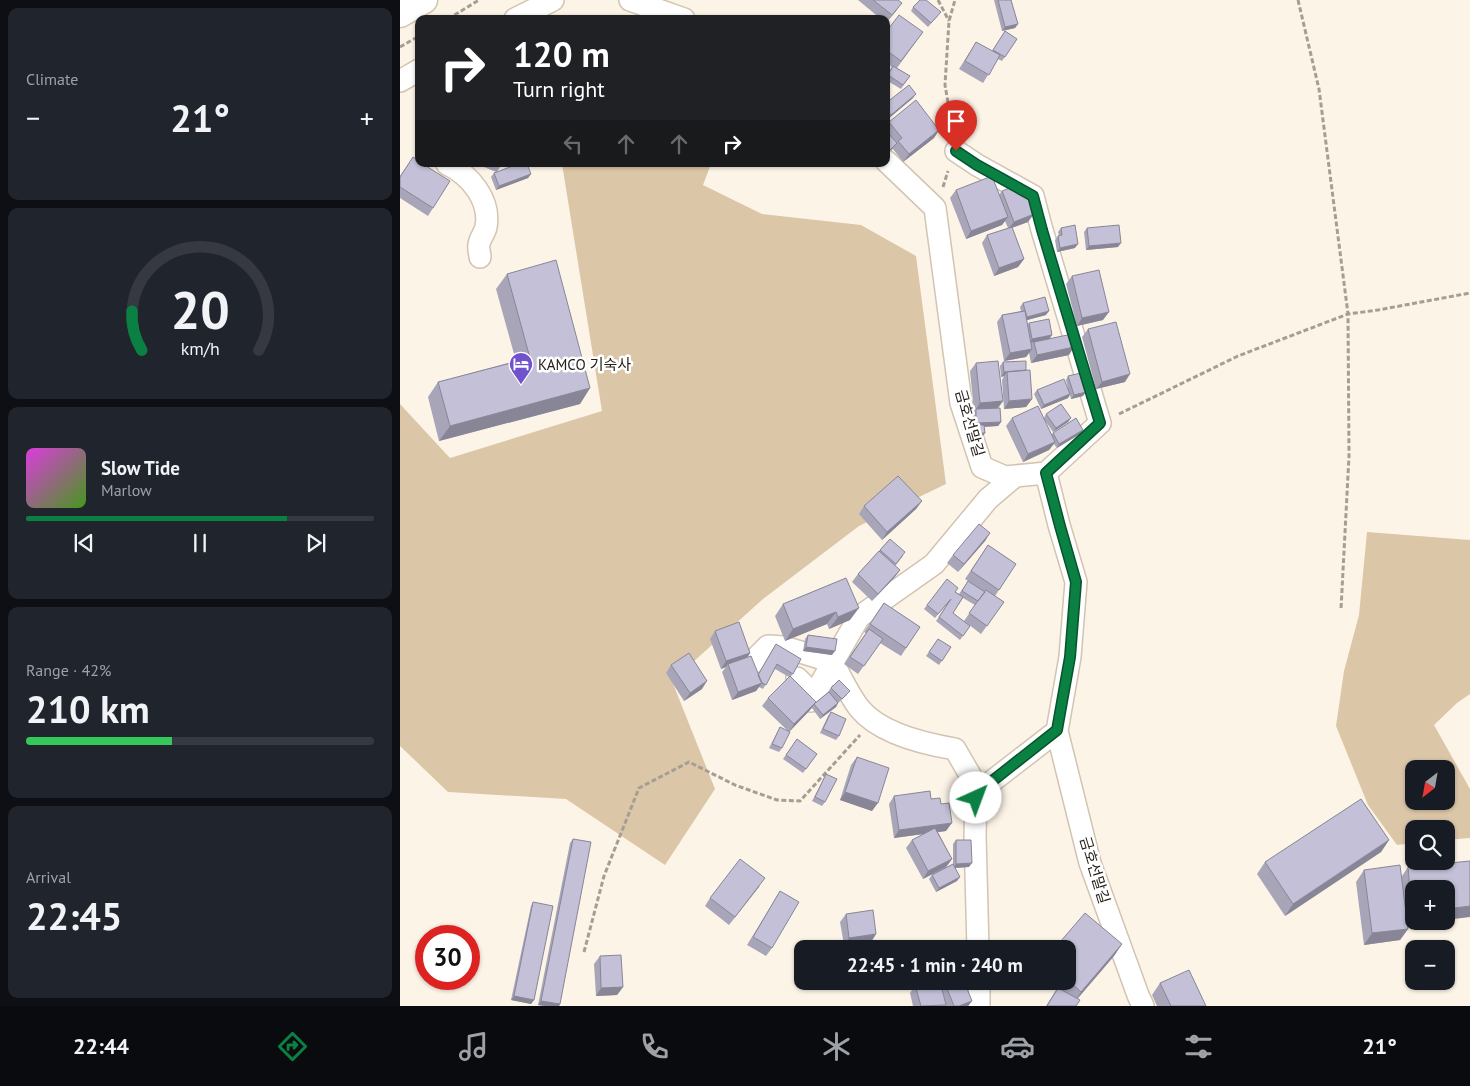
<!DOCTYPE html>
<meta charset="utf-8">
<style>
:root{--surface:#171b24;--page:#20242c;--text:#f1f3f6;--muted:#9ea1a6;--line:#363941;--accent:#0b8043}
body{margin:0;font-family:"PT Sans","Noto Sans KR",sans-serif;background:var(--page);color:var(--text);height:100vh;display:flex;flex-direction:column;font-size:19px;white-space:nowrap}
*{box-sizing:border-box;margin:0}
p{font-size:16px;color:var(--muted)}
.icon{flex:none;width:28px;height:28px;fill:none;stroke:currentColor;stroke-width:2;stroke-linecap:round;stroke-linejoin:round}
.map{position:relative;flex:1;overflow:hidden}
.drawer{display:flex;flex-direction:column;gap:8px;padding:8px;background:#0d0f14;width:400px}
.drawer>*{flex:none}
.hud{position:absolute;left:15px;top:15px;width:475px;height:152px;border-radius:10px;box-shadow:0 1px 4px #0004;background:#202124;color:#fff;overflow:hidden}
.needle{width:32px;rotate:211deg}
.fabs{position:absolute;left:1005px;top:760px;display:grid;gap:10px}
.fabs a{display:grid;place-items:center;width:50px;height:50px;border-radius:10px;background:var(--surface);box-shadow:0 1px 4px #0004;font-size:25px}
.speed{position:absolute;left:15px;top:925px;display:flex;gap:10px;font-size:25px;font-weight:700;text-align:center}
.speed>*{display:grid;place-content:center;width:65px;height:65px;border-radius:50%;background:var(--surface);box-shadow:0 1px 4px #0004;line-height:1}
.speed .limit{border:8px solid #d22;background:#fff;color:#111}
.pin{position:absolute;display:grid;place-items:center;width:42px;height:42px;color:#fff;margin:-51px -21px;border-radius:50% 50% 50% 0;rotate:-45deg;box-shadow:0 0 5px #0007}
.pin .icon{rotate:45deg}
.me{position:absolute;width:55px;margin:-28px;rotate:43deg;stroke-linejoin:round;filter:drop-shadow(0 0 4px #0008)}
.turn{display:flex;align-items:center;gap:18px;height:105px;padding:0 15px;font-size:22px}
.turn .icon{width:65px;height:65px;stroke-width:2.5}
.turn b{display:block;font-size:35px;line-height:42px}
.lanes{display:flex;align-items:center;height:48px;padding:0 15px;background:#0003;justify-content:center;gap:25px;direction:ltr}
.lanes .off{opacity:.35}
.big{font-size:38px;font-weight:800;line-height:1.1}
.drawer .widget{flex:1;display:flex;flex-direction:column;justify-content:center;gap:8px;min-width:0;padding:0 18px;border-radius:10px;background:var(--page)}
.drawer .dial{align-items:center;gap:0}
.dial svg{height:130px;overflow:visible;fill:none;stroke:var(--line);stroke-width:7;stroke-linecap:round;text-anchor:middle}
.dial text{fill:var(--text);stroke:none}
.song{display:flex;align-items:center;gap:15px}
.cover{width:60px;height:60px;border-radius:8px;background:linear-gradient(135deg,hsl(300 70% 55%),hsl(100 70% 35%))}
.played{height:5px;border-radius:2px;background:linear-gradient(90deg,var(--accent) 75%,var(--line) 75%)}
.keys{display:flex;justify-content:space-around;direction:ltr}
.heat{display:flex;justify-content:space-between;align-items:center;font-size:28px;direction:ltr}
.charge{height:8px;border-radius:4px;background:linear-gradient(90deg,#34c759 42%,var(--line) 0)}
.trip{position:absolute;left:394px;top:940px;width:282px;height:50px;border-radius:10px;background:var(--surface);box-shadow:0 1px 4px #0004;font-weight:800;line-height:50px;text-align:center}
.dock{display:flex;height:80px;justify-content:space-around;align-items:center;background:#090b0e;color:var(--muted)}
.dock .icon{width:35px;height:35px}
.dock .active{color:var(--accent)}
.dock b{font-size:22px;color:var(--text)}
main{display:flex;flex:1;min-height:0}
.map>svg:first-child{display:block}
.green{fill:#dcc6a8;fill-rule:evenodd}
.lines{fill:none;stroke-linecap:round;stroke-linejoin:round}
.minor-casing{stroke:#d2c4b0;stroke-width:24}
.major-casing{stroke:#d2c4b0;stroke-width:29}
.path{stroke:#a59e94;stroke-width:3;stroke-dasharray:5 2.5;stroke-linecap:butt}
.minor{stroke:#fff;stroke-width:21}
.major{stroke:#fff;stroke-width:26}
.wall{fill:#a8a5b9}
.shaded-wall{fill:#888696}
.building{fill:#c3c0d7;stroke:#888696}
.route-casing{stroke:#07532c;stroke-width:12}
.route{stroke:#0b8043;stroke-width:9}
.labels{text-anchor:middle;dominant-baseline:central;stroke-width:5;stroke-linejoin:round;paint-order:stroke}
.poi-label{font-size:15px;fill:#231d16;stroke:#fff;text-anchor:start}
.street-label{font-size:15px;fill:#231d16;stroke:#fff}
</style>
<main>
<section class="drawer">
<div class="widget"><p>Climate</p>
<div class="heat"><a>−</a><b class="big">21°</b><a>+</a></div>
</div>
<div class="widget dial"><svg viewBox="0 0 100 80">
<path d="M14 69A42 42 0 1 1 86 69"/>
<path d="M14 69A42 42 0 0 1 8 45" stroke="#0b8043"/>
<text x="50" y="56" font-size="32" font-weight="700">20</text>
<text x="50" y="72" font-size="11">km/h</text>
</svg></div>
<div class="widget">
<div class="song"><i class="cover"></i><div><b>Slow Tide</b><p>Marlow</p></div></div>
<div class="played"></div>
<div class="keys"><svg class="icon" aria-label="previous" viewBox="0 0 24 24"><path d="M18 5L8 12l10 7zM5 5v14"/></svg><svg class="icon" aria-label="pause" viewBox="0 0 24 24"><path d="M8 5v14M16 5v14"/></svg><svg class="icon" aria-label="next" viewBox="0 0 24 24"><path d="M6 5l10 7-10 7zM19 5v14"/></svg></div>
</div>
<div class="widget"><p>Range · 42%</p><b class="big">210 km</b><div class="charge"></div></div>
<div class="widget"><p>Arrival</p><b class="big">22:45</b></div>
</section>
<div class="map">
<svg width="1070" height="1006" viewBox="0 0 1070 1006">
<rect width="100%" height="100%" fill="#fdf4e8"/>
<path class="green" d="M 162,164 L 311,164 L 303,185 L 362,214 L 461,225 L 516,256 L 546,484 L 459,526 L 363,599 L 272,681 L 315,789 L 265,865 L 166,799 L 48,792 L 0,746 L 0,404 L 50,458 L 202,411 Z
M 967,532 L 1070,540 L 1070,694 L 1057,703 L 1034,725 L 1070,789 L 1070,838 L 1046,840 L 1046,829 L 1014,829 L 1014,843 L 997,845 L 968,805 L 936,726 L 944,671 L 959,615 ZM 1014,769 L 1046,769 L 1046,801 L 1014,801 Z"/>
<g class="lines">
<g class="minor-casing">
<path id="minor" d="M 230,0 L 284,19
M 115,19 L 153,0
M 0,81 L 19,70
M 556,151 L 577,165 L 633,196 L 642,230 L 700,423 L 646,473
M 486,161 L 535,208 L 561,403 L 582,467 L 605,477 L 646,473 L 659,525 L 676,582 L 670,657 L 657,731 L 690,863 L 738,995 L 743,1006
M 47,164 C 70,175 91,200 86,227 C 85,233 79,239 79,245 C 78,249 80,253 80,257
M 353,663 L 359,655 L 368,646 L 384,647 L 433,662 L 411,701
M 397,678 L 414,695
M 576,798 L 570,775 L 555,749 C 525,744 480,733 460,709 C 449,695 441,678 433,662 L 459,617 L 534,564 L 588,499 L 614,477
M 578,949 L 575,835 L 576,798 L 591,782 L 657,731
M 579,981 L 579,1006"/>
</g>
<g class="major-casing">
<path id="major" d="M 0,14 L 24,0"/>
</g>
<path class="path" d="M 538,0 L 549,21
M 898,0 L 919,89 L 948,314 L 949,456 L 941,609
M 48,19 L 79,0
M 0,47 L 19,36
M 553,132 L 545,85 L 549,21 L 555,0
M 543,187 L 548,171
M 719,414 L 838,356 L 948,314 L 978,310 L 1070,293
M 184,952 L 204,876 L 239,788 L 289,762 L 335,785 L 377,800 L 400,801 L 460,735"/>
<use href="#minor" class="minor"/>
<use href="#major" class="major"/>
</g>
<path class="wall" d="M 458,0 L 498,0 L 496,11 L 486,23 L 486,19 L 481,19 Z
M 594,0 L 611,0 L 618,24 L 615,28 L 602,31 Z
M 513,7 L 541,12 L 528,27 L 511,11 Z
M 605,31 L 617,39 L 602,61 L 598,59 L 583,83 L 559,69 L 576,42 L 592,51 Z
M 486,32 L 523,32 L 497,68 L 510,76 L 501,89 L 486,80 L 486,76 L 492,67 L 486,62 Z
M 513,98 L 488,119 L 486,116 L 486,103 Z
M 489,122 L 539,130 L 534,138 L 503,162 L 493,149 L 486,155 L 486,125 Z
M 13,157 L 33,208 L 28,216 L 0,198 L 0,176 Z
M 77,164 L 102,164 L 97,172 L 131,174 L 128,178 L 96,190 L 91,177 L 94,173 L 96,172 Z
M 556,190 L 599,195 L 602,191 L 628,222 L 612,228 L 624,259 L 618,267 L 594,276 L 582,243 L 587,235 L 608,228 L 605,221 L 602,225 L 566,239 L 550,198 Z
M 661,228 L 675,248 L 657,252 L 655,240 L 658,236 L 659,236 L 658,232 Z
M 687,228 L 718,247 L 686,250 L 684,232 Z
M 107,274 L 190,388 L 180,404 L 39,441 L 28,397 L 38,382 L 116,361 L 96,289 Z
M 672,276 L 703,320 L 677,326 L 666,284 Z
M 623,303 L 646,315 L 626,320 L 627,325 L 629,323 L 652,335 L 650,338 L 669,355 L 631,363 L 629,353 L 626,357 L 604,361 L 597,322 L 602,315 L 621,311 L 620,307 Z
M 688,329 L 725,382 L 696,389 L 682,337 Z
M 603,362 L 626,370 L 632,399 L 626,407 L 604,409 L 602,380 L 604,376 L 601,377 L 600,366 Z
M 576,363 L 603,401 L 598,408 L 601,422 L 598,426 L 584,427 L 585,433 L 582,437 L 575,437 L 574,429 L 575,427 L 574,427 L 573,413 L 574,411 L 570,371 Z
M 668,376 L 683,396 L 671,399 L 670,395 L 668,398 L 641,409 L 634,394 L 637,390 L 668,388 L 666,380 Z
M 646,414 L 671,418 L 668,422 L 653,432 L 644,419 L 651,435 L 653,433 L 680,434 L 657,448 L 654,444 L 649,450 L 623,462 L 606,426 L 612,418 L 644,418 Z
M 522,501 L 516,509 L 482,540 L 459,514 L 464,506 Z
M 590,533 L 585,541 L 558,572 L 547,563 L 553,555 Z
M 490,539 L 503,556 L 495,566 L 500,570 L 494,578 L 472,601 L 452,582 L 458,574 L 479,551 Z
M 588,545 L 616,564 L 595,596 L 604,602 L 581,634 L 564,621 L 575,605 L 563,598 L 553,613 L 570,626 L 560,640 L 536,621 L 548,603 L 535,618 L 524,609 L 527,605 L 555,592 L 559,594 L 568,581 L 565,579 Z
M 446,578 L 450,620 L 429,629 L 427,624 L 385,641 L 375,616 L 383,604 Z
M 484,603 L 520,627 L 501,656 L 480,643 L 458,674 L 444,664 L 466,633 L 464,632 Z
M 315,631 L 350,653 L 347,658 L 358,674 L 376,644 L 393,674 L 390,677 L 416,702 L 428,692 L 431,688 L 447,695 L 438,703 L 436,707 L 420,719 L 412,708 L 389,732 L 362,706 L 368,698 L 389,677 L 375,669 L 363,689 L 359,687 L 356,691 L 332,700 L 322,672 L 326,667 L 321,669 L 310,639 Z
M 408,635 L 432,655 L 403,651 L 405,639 Z
M 538,639 L 551,647 L 539,665 L 526,656 Z
M 271,665 L 302,689 L 284,701 L 266,673 Z
M 431,712 L 439,736 L 436,740 L 420,733 L 428,716 Z
M 380,727 L 382,748 L 379,752 L 369,748 Z
M 397,739 L 417,754 L 403,773 L 383,759 Z
M 457,757 L 472,811 L 440,800 L 451,765 Z
M 426,774 L 425,802 L 422,806 L 412,801 L 424,778 Z
M 494,796 L 531,799 L 546,831 L 538,832 L 552,859 L 546,867 L 523,879 L 506,848 L 512,840 L 523,834 L 494,838 L 489,804 Z
M 173,839 L 160,1004 L 159,1006 L 145,1006 L 138,1005 L 170,843 Z
M 556,840 L 569,867 L 555,868 L 557,881 L 536,892 L 529,879 L 532,875 L 553,864 L 553,844 Z
M 989,840 L 981,852 L 885,916 L 857,874 L 865,862 Z
M 1008,867 L 1014,921 L 1030,921 L 1008,923 L 1008,929 L 1000,940 L 964,945 L 956,882 L 964,870 L 1002,876 Z
M 360,886 L 329,925 L 305,906 L 310,898 Z
M 380,891 L 372,948 L 366,956 L 347,945 Z
M 133,902 L 134,1000 L 131,1004 L 111,1000 L 131,906 Z
M 446,914 L 476,934 L 471,942 L 444,945 L 440,922 Z
M 722,944 L 714,956 L 677,999 L 676,1006 L 646,1006 L 656,990 L 646,981 L 668,981 L 668,949 Z
M 200,956 L 223,987 L 217,995 L 196,996 L 194,964 Z
M 543,981 L 564,981 L 572,1001 L 568,1006 L 513,1006 L 510,993 L 515,985 L 540,984 Z
M 760,983 L 806,1006 L 757,1006 L 752,995 Z"/>
<path class="shaded-wall" d="M 502,3 L 496,11 L 486,23 L 492,15 Z
M 618,24 L 615,28 L 602,31 L 605,27 Z
M 516,94 L 513,98 L 488,119 L 491,115 Z
M 539,130 L 534,138 L 503,162 L 509,154 Z
M 131,174 L 128,178 L 96,190 L 99,186 Z
M 634,214 L 628,222 L 608,229 L 614,222 Z
M 608,217 L 602,225 L 566,239 L 571,231 Z
M 721,243 L 718,247 L 686,250 L 689,246 Z
M 678,244 L 675,248 L 657,252 L 660,248 Z
M 624,259 L 618,267 L 594,276 L 599,268 Z
M 649,311 L 646,315 L 624,321 L 627,317 Z
M 709,312 L 703,320 L 677,326 L 682,318 Z
M 652,335 L 649,339 L 629,343 L 632,339 Z
M 674,347 L 669,355 L 631,363 L 637,355 Z
M 632,349 L 626,357 L 604,361 L 610,353 Z
M 604,372 L 607,372 L 604,376 L 601,377 Z
M 730,374 L 725,382 L 696,389 L 702,382 Z
M 190,388 L 180,404 L 39,441 L 50,426 Z
M 686,392 L 683,396 L 671,399 L 674,395 Z
M 670,394 L 668,398 L 641,409 L 644,405 Z
M 632,399 L 626,407 L 604,409 L 609,401 Z
M 603,401 L 597,409 L 576,409 L 580,403 Z
M 671,418 L 668,422 L 653,432 L 656,428 Z
M 601,422 L 598,426 L 577,427 L 577,425 L 575,427 L 574,427 L 576,423 Z
M 683,430 L 680,434 L 657,448 L 659,444 Z
M 577,433 L 585,433 L 582,437 L 575,437 Z
M 655,442 L 649,450 L 623,462 L 628,454 Z
M 522,501 L 516,509 L 482,540 L 487,532 Z
M 590,533 L 585,541 L 558,572 L 564,564 Z
M 500,570 L 494,578 L 472,601 L 478,594 Z
M 459,608 L 450,620 L 429,629 L 438,617 Z
M 436,612 L 427,624 L 385,641 L 393,629 Z
M 406,647 L 435,651 L 432,655 L 403,651 Z
M 350,653 L 345,661 L 328,664 L 326,667 L 321,669 L 326,661 Z
M 307,681 L 302,689 L 284,701 L 290,693 Z
M 362,683 L 356,691 L 332,700 L 338,692 Z
M 416,702 L 410,710 L 389,732 L 394,724 Z
M 438,703 L 436,707 L 420,719 L 423,715 Z
M 445,792 L 478,803 L 472,811 L 440,800 Z
M 552,823 L 546,831 L 494,838 L 499,830 Z
M 989,840 L 981,852 L 885,916 L 893,904 Z
M 552,859 L 546,867 L 523,879 L 528,871 Z
M 572,863 L 569,867 L 554,868 L 556,864 Z
M 560,877 L 557,881 L 536,892 L 539,888 Z
M 1070,906 L 1070,917 L 1046,920 L 1046,909 Z
M 1012,912 L 1014,912 L 1014,921 L 1030,921 L 1004,924 Z
M 1008,929 L 1000,940 L 964,945 L 972,933 Z
M 476,934 L 471,942 L 444,945 L 449,938 Z
M 722,944 L 714,956 L 673,1004 L 681,992 Z
M 223,987 L 217,995 L 196,996 L 201,988 Z
M 114,996 L 134,1000 L 131,1004 L 111,1000 Z
M 141,1001 L 160,1004 L 159,1006 L 145,1006 L 138,1005 Z
M 572,1001 L 568,1006 L 559,1006 Z"/>
<path class="building" d="M 473,0 L 498,0 L 502,3 L 492,15 Z
M 520,0 L 526,0 L 541,12 L 531,23 L 513,7 Z
M 598,0 L 611,0 L 618,24 L 605,27 Z
M 499,15 L 523,32 L 501,61 L 486,50 L 486,32 Z
M 605,31 L 617,39 L 605,57 L 593,50 Z
M 576,42 L 600,55 L 589,75 L 565,61 Z
M 493,66 L 510,76 L 503,85 L 488,75 Z
M 509,85 L 516,94 L 491,115 L 486,109 L 486,103 Z
M 516,100 L 539,130 L 509,154 L 498,141 L 502,138 L 489,122 Z
M 486,131 L 497,143 L 489,151 L 486,148 Z
M 13,157 L 19,161 L 19,164 L 23,164 L 50,181 L 33,208 L 0,187 L 0,177 Z
M 118,164 L 127,164 L 131,174 L 99,186 L 94,173 Z
M 592,176 L 608,217 L 571,231 L 556,190 Z
M 622,183 L 634,214 L 614,222 L 602,191 Z
M 675,225 L 678,244 L 660,248 L 658,236 L 662,235 L 661,228 Z
M 719,225 L 721,243 L 689,246 L 687,228 Z
M 612,227 L 624,259 L 599,268 L 587,235 Z
M 156,260 L 190,388 L 50,426 L 38,382 L 130,358 L 107,274 Z
M 699,270 L 709,312 L 682,318 L 672,276 Z
M 645,297 L 649,311 L 627,317 L 623,303 Z
M 625,311 L 632,349 L 610,353 L 602,315 Z
M 649,319 L 652,335 L 632,339 L 629,323 Z
M 716,322 L 730,374 L 702,382 L 688,329 Z
M 672,334 L 674,347 L 637,355 L 634,342 Z
M 598,361 L 603,401 L 580,403 L 576,363 Z
M 626,361 L 626,370 L 604,372 L 603,362 Z
M 630,370 L 632,399 L 609,401 L 607,372 Z
M 681,373 L 686,392 L 674,395 L 668,376 Z
M 664,379 L 670,394 L 644,405 L 637,390 Z
M 661,404 L 671,418 L 656,428 L 646,414 Z
M 638,406 L 655,442 L 628,454 L 612,418 Z
M 600,408 L 601,422 L 576,423 L 576,409 Z
M 676,418 L 683,430 L 659,444 L 653,433 Z
M 577,425 L 584,425 L 585,433 L 577,433 Z
M 498,476 L 522,501 L 487,532 L 464,506 Z
M 579,524 L 590,533 L 564,564 L 553,555 Z
M 490,539 L 505,552 L 496,564 L 480,550 Z
M 588,545 L 616,564 L 599,590 L 571,571 Z
M 479,551 L 500,570 L 478,594 L 458,574 Z
M 446,578 L 459,608 L 438,617 L 436,612 L 393,629 L 383,604 Z
M 547,579 L 558,588 L 555,592 L 563,597 L 553,613 L 570,626 L 563,636 L 539,617 L 551,599 L 538,614 L 527,605 Z
M 568,581 L 585,592 L 578,601 L 562,591 Z
M 586,590 L 604,602 L 587,626 L 569,613 Z
M 484,603 L 520,627 L 506,648 L 470,624 Z
M 339,622 L 350,653 L 326,661 L 315,631 Z
M 469,629 L 483,639 L 464,666 L 450,657 Z
M 408,635 L 437,639 L 435,651 L 406,647 Z
M 538,639 L 551,647 L 542,661 L 529,652 Z
M 376,644 L 401,659 L 393,674 L 377,664 L 366,685 L 361,682 L 358,675 Z
M 289,653 L 307,681 L 290,693 L 271,665 Z
M 351,656 L 362,683 L 338,692 L 328,664 Z
M 390,676 L 416,702 L 394,724 L 368,698 Z
M 439,680 L 450,691 L 442,699 L 431,688 Z
M 429,692 L 438,703 L 423,715 L 414,704 Z
M 431,712 L 446,719 L 439,736 L 423,729 Z
M 380,727 L 390,732 L 382,748 L 372,744 Z
M 397,739 L 417,754 L 406,769 L 386,755 Z
M 457,757 L 489,768 L 478,803 L 445,792 Z
M 426,774 L 437,779 L 425,802 L 415,797 Z
M 530,791 L 531,799 L 540,798 L 541,804 L 549,803 L 552,823 L 499,830 L 494,796 Z
M 961,799 L 989,840 L 893,904 L 865,862 Z
M 535,828 L 552,859 L 528,871 L 512,840 Z
M 173,839 L 191,842 L 160,1004 L 141,1001 Z
M 556,840 L 571,840 L 572,863 L 556,864 Z
M 340,859 L 365,878 L 335,917 L 310,898 Z
M 1070,861 L 1070,906 L 1046,909 L 1046,889 L 1014,889 L 1014,912 L 1012,912 L 1008,867 Z
M 553,864 L 560,877 L 539,888 L 532,875 Z
M 1000,865 L 1008,929 L 972,933 L 964,870 Z
M 380,891 L 399,902 L 372,948 L 353,937 Z
M 133,902 L 153,906 L 134,1000 L 114,996 Z
M 473,910 L 476,934 L 449,938 L 446,914 Z
M 685,913 L 722,944 L 681,992 L 668,980 L 668,949 L 654,949 Z
M 221,955 L 223,987 L 201,988 L 200,956 Z
M 789,970 L 806,1006 L 771,1006 L 760,983 Z
M 529,981 L 540,981 L 546,1005 L 521,1006 L 515,985 Z
M 544,981 L 564,981 L 572,1001 L 559,1006 L 554,1006 Z
M 658,988 L 680,1000 L 676,1006 L 647,1006 Z"/>
<g class="lines">
<g class="route-casing">
<path id="route" d="M 556,151 L 577,165 L 633,196 L 642,230 L 700,423 L 646,473 L 660,526 L 676,582 L 670,657 L 657,730 L 591,782 L 576,798"/>
</g>
<use href="#route" class="route"/>
</g>
<defs>
<g id="hotel-pin" transform="scale(1.25)"><path d="M0 17L-7.5 6A9.5 9.5 0 1 1 7.5 6Z" fill="#7053cc" stroke="#fff"/><path d="M-6-4.5h1.5V1H6V5H4.5V3h-9V5H-6ZM-4 0a1.8 1.8 0 1 1 3.6 0ZM.5 0V-2.5h3Q6-2.5 6 0Z" fill="#fff"/></g>
</defs>
<g fill-rule="evenodd">
<use href="#hotel-pin" x="121" y="364"/>
</g>
<g class="labels">
<g class="poi-label">
<text x="138" y="364">KAMCO 기숙사</text>
</g>
<g class="street-label">
<text transform="translate(570 423) rotate(74)">금호선말길</text>
<text transform="translate(695 870) rotate(73)">금호선말길</text>
</g>
</g>
</svg>
<div class="fabs">
<a><svg class="needle" viewBox="-14 -14 28 28"><path d="M0-13l5 13h-10z" fill="#e53935"/><path d="M0 13l5-13h-10z" fill="#9ea1a6"/></svg></a>
<a><svg class="icon" aria-label="search" viewBox="0 0 24 24"><circle cx="10" cy="10" r="6"/><path d="M15 15l6 6"/></svg></a>
<a>+</a>
<a>−</a>
</div>
<div class="speed"><div class="limit">30</div></div>
<div class="pin" style="left:556px;top:151px;background:#d93025"><svg class="icon" aria-label="arrive" viewBox="0 0 24 24"><path d="M6 21V4h12l-3 4 3 4H6"/></svg></div>
<svg class="me" style="left:576px;top:798px" viewBox="-20 -20 40 40"><circle r="19" fill="#fff"/><path d="M0-13L10 11 0 6-10 11z" fill="#0b8043"/></svg>
<div class="trip">22:45 · 1 min · 240 m</div>
<div class="hud">
<div class="turn"><svg class="icon" aria-label="right" viewBox="0 0 24 24"><path d="M7 20v-9h11M14 6l5 5-5 5"/></svg><div><b>120 m</b>Turn right</div></div>
<div class="lanes"><svg class="icon off" aria-label="left" viewBox="0 0 24 24"><path d="M17 20v-9H6M10 6l-5 5 5 5"/></svg><svg class="icon off" aria-label="ahead" viewBox="0 0 24 24"><path d="M12 20V5M6 11l6-6 6 6"/></svg><svg class="icon off" aria-label="ahead" viewBox="0 0 24 24"><path d="M12 20V5M6 11l6-6 6 6"/></svg><svg class="icon" aria-label="right" viewBox="0 0 24 24"><path d="M7 20v-9h11M14 6l5 5-5 5"/></svg></div>
</div>
</div>
</main>
<nav class="dock">
<b>22:44</b>
<svg class="icon active" aria-label="directions" viewBox="0 0 24 24"><path d="M12 3l9 9-9 9-9-9zM9 14v-3h6M13 9l2 2-2 2"/></svg>
<svg class="icon" aria-label="music" viewBox="0 0 24 24"><path d="M9 18V5l10-2v13"/><circle cx="6" cy="18" r="3"/><circle cx="16" cy="16" r="3"/></svg>
<svg class="icon" aria-label="phone" viewBox="0 0 24 24"><path d="M5 4h4l2 5-3 2q2 4 5 5l2-3 5 2v4C11 20 4 13 5 4z"/></svg>
<svg class="icon" aria-label="climate" viewBox="0 0 24 24"><path d="M12 3v18M4 7l16 10M4 17L20 7"/></svg>
<svg class="icon" aria-label="car" viewBox="0 0 24 24"><path d="M5 17H2v-5l4-1 3-4h7l3 4 3 1v5h-3M9 17h6M6 11h13"/><circle cx="7" cy="17" r="2"/><circle cx="17" cy="17" r="2"/></svg>
<svg class="icon" aria-label="filters" viewBox="0 0 24 24"><path d="M4 7h16M4 17h16"/><circle cx="9" cy="7" r="2"/><circle cx="15" cy="17" r="2"/></svg>
<b>21°</b>
</nav>
